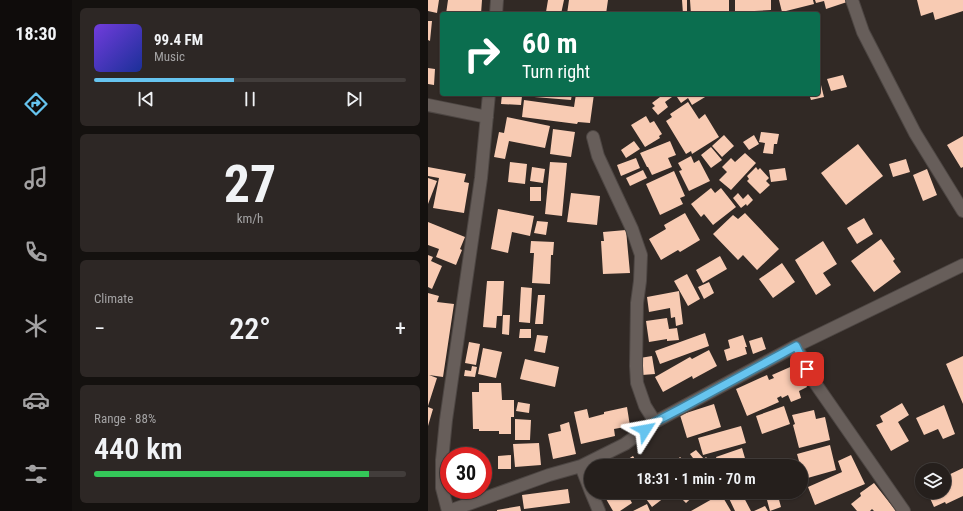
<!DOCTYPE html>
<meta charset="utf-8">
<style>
:root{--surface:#251f1c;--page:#2d2725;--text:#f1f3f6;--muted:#a3a2a3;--line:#423d3b;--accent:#66c4ef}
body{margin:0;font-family:"Roboto Condensed",sans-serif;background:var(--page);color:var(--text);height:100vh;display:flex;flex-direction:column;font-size:15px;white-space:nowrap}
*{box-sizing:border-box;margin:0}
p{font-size:13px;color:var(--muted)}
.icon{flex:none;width:22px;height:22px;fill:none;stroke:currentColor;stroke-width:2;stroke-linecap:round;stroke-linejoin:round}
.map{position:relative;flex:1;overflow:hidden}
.panel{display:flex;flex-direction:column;gap:8px;padding:8px;background:#14110f;width:356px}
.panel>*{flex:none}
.banner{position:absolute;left:12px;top:12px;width:380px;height:84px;border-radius:4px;box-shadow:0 1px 3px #0004,0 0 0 1px var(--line);background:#0b6e4f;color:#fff;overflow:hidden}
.controls{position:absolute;left:487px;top:463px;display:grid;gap:8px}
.controls a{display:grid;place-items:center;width:36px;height:36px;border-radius:50%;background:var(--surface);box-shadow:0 1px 3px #0004,0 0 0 1px var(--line);font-size:20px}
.speed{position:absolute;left:12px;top:447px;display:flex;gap:8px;font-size:20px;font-weight:700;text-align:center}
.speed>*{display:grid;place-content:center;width:52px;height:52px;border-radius:50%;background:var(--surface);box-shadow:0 1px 3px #0004,0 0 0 1px var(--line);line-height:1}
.speed .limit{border:6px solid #d22;background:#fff;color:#111}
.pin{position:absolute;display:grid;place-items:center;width:34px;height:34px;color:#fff;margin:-17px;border-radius:8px;box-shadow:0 2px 6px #0006}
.me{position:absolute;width:44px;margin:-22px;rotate:56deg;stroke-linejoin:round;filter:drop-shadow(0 0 3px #0008)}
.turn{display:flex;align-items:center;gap:14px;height:84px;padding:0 16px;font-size:18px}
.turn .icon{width:52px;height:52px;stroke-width:2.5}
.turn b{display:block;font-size:28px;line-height:34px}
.big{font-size:30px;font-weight:600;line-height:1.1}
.panel .widget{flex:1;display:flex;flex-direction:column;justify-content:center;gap:6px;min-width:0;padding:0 14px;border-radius:6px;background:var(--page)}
.panel .dial{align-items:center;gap:0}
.dial b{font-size:52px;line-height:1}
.song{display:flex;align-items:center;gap:12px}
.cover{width:48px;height:48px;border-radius:6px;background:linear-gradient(135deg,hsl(260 70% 55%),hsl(230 70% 35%))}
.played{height:4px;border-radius:2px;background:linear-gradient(90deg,var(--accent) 45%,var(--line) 45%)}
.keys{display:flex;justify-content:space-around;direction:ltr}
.heat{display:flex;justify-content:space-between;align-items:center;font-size:22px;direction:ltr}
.charge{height:6px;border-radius:3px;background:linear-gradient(90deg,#34c759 88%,var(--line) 0)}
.trip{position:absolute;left:156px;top:459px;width:224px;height:40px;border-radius:20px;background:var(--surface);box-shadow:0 1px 3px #0004,0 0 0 1px var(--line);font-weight:600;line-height:40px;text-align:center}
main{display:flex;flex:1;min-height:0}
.dock{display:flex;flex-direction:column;width:72px;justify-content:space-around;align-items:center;background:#0f0c0b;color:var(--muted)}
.dock .icon{width:28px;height:28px}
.dock .selected{color:var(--accent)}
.dock b{font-size:18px;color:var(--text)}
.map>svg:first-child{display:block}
.building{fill:#f8cbb3}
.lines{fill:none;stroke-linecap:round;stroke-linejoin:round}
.minor-casing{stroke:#4d4643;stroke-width:14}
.minor{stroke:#675e5a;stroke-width:12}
.route-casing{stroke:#427f9b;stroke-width:10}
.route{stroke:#66c4ef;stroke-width:7}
</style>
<main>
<nav class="dock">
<b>18:30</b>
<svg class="icon selected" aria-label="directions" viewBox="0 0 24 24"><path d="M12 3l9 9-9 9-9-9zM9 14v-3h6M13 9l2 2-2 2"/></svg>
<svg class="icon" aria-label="music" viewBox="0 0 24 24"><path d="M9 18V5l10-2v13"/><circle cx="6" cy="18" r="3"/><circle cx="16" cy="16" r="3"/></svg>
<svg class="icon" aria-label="phone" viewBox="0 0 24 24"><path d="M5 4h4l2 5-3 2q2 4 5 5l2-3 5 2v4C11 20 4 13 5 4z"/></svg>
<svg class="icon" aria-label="climate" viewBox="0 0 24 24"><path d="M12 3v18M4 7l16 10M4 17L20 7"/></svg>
<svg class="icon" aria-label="car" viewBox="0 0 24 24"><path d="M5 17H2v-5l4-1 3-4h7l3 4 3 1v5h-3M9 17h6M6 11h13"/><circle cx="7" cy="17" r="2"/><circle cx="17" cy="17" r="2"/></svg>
<svg class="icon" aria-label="filters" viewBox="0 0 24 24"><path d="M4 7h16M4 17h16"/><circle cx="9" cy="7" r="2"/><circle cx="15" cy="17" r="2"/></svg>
</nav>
<section class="panel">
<div class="widget">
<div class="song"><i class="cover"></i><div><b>99.4 FM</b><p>Music</p></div></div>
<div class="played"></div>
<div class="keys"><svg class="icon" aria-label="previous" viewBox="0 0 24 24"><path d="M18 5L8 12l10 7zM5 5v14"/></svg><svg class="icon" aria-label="pause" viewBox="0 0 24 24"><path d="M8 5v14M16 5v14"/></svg><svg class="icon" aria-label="next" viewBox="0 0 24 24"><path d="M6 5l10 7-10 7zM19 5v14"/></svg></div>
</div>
<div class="widget dial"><b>27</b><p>km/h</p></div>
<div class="widget"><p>Climate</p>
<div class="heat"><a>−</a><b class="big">22°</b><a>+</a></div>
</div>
<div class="widget"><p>Range · 88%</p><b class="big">440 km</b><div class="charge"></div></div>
</section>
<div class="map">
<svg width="535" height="511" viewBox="0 0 535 511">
<rect width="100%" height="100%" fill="#312925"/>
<path class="building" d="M 0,0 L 11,0 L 9,13 L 0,11 Z
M 20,0 L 54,0 L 53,14 L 18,14 Z
M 120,0 L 136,0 L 133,14 L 109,14 L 110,11 L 118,12 Z
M 141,0 L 180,0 L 178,14 L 139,14 Z
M 254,0 L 259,0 L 259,14 L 255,14 Z
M 262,0 L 301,0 L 301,14 L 263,14 Z
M 307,0 L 343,0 L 343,10 L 307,12 Z
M 351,0 L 385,0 L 386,4 L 354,12 Z
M 387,0 L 418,0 L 419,2 L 398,9 L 396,1 L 388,3 Z
M 489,0 L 535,0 L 535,11 L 507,20 L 505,12 L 493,16 Z
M 0,21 L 4,21 L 2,41 L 0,40 Z
M 0,68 L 7,69 L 6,85 L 0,84 Z
M 415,75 L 419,87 L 403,91 L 399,79 Z
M 393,85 L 396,97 L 383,100 L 381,94 L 390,94 L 390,86 Z
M 74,94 L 144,94 L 143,100 L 94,96 L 93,105 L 73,104 Z
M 148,94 L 166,94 L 162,123 L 150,122 L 149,124 L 94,117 L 96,100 L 146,107 Z
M 236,94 L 242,94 L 244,97 L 237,102 L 240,107 L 230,115 L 224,108 L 227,106 L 224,103 Z
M 247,94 L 282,94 L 264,105 L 260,98 L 253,103 Z
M 260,102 L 271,119 L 277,114 L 291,137 L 264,154 L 263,151 L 258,154 L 238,121 L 244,117 L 242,114 Z
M 218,116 L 222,123 L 226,121 L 234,134 L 231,136 L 232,138 L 217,147 L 203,125 Z
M 79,117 L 122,126 L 117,148 L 81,141 L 77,159 L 66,157 L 71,132 L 76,133 Z
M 125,129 L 147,132 L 143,157 L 122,154 Z
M 333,132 L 351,134 L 349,144 L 346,144 L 345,154 L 335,153 L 337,143 L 331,142 Z
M 296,135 L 306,146 L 294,157 L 284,146 Z
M 326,135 L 331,144 L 321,150 L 315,142 Z
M 535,136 L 535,167 L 533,168 L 519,145 Z
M 206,141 L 212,149 L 198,158 L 193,150 Z
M 242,141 L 248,155 L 240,158 L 244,167 L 224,175 L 220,167 L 219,167 L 212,153 Z
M 430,144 L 455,176 L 418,205 L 393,173 Z
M 283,147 L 294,160 L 283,168 L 273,155 Z
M 317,153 L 328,163 L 303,190 L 291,180 L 299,172 L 294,167 L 303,158 L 307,162 Z
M 263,156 L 266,163 L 271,160 L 282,181 L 261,191 L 251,171 L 254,170 L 250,163 Z
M 208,158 L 212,168 L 193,176 L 189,165 Z
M 478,159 L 482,172 L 465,177 L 461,164 Z
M 82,162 L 99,164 L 97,184 L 80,182 Z
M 122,162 L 139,163 L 134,216 L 117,214 Z
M 0,167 L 38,174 L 36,182 L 41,183 L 36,213 L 5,208 L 11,178 L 0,176 Z
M 104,167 L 117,169 L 115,183 L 102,181 Z
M 328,167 L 330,170 L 332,168 L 341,178 L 338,181 L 342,185 L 332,194 L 319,181 L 321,179 L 319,176 Z
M 357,168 L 359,180 L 343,182 L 341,170 Z
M 499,169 L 509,195 L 495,201 L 485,175 Z
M 215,170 L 219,178 L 202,186 L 198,178 Z
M 246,171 L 257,196 L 252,198 L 255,204 L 232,215 L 218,184 Z
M 0,178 L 9,181 L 0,204 Z
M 102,187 L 113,187 L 113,201 L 102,201 Z
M 283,188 L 287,193 L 293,188 L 308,207 L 285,225 L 276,214 L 273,217 L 263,204 Z
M 143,193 L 172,196 L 169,225 L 139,222 Z
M 310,193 L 315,199 L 320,194 L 325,200 L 319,206 L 318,204 L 313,208 L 305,198 Z
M 70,209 L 106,216 L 102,236 L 84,232 L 80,253 L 63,249 Z
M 257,213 L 272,240 L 252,252 L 250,250 L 233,260 L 221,239 L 238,229 L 236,225 Z
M 317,213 L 351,249 L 329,270 L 315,255 L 310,260 L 285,234 L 305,215 L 310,219 Z
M 436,218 L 445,234 L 429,244 L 419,228 Z
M 109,221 L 120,222 L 118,235 L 106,233 Z
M 0,222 L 37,237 L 32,249 L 34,250 L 28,265 L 8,257 L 11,249 L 0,245 Z
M 198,230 L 202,273 L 175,274 L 173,241 L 176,241 L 175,232 Z
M 453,239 L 467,259 L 465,261 L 473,272 L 446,292 L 423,261 Z
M 103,241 L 126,242 L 125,255 L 123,255 L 122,284 L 104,283 L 106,253 L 102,253 Z
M 395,241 L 409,264 L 395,273 L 403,285 L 388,295 L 367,260 Z
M 0,255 L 5,257 L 3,261 L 14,266 L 4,289 L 0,287 Z
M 292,256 L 299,269 L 275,283 L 268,270 Z
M 354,263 L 367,282 L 345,298 L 331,279 Z
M 259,274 L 272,299 L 260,306 L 246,281 Z
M 59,281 L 76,281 L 74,316 L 69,316 L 68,328 L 55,327 Z
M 281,282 L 286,293 L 276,299 L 270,287 Z
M 93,287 L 104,288 L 102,323 L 91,322 Z
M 251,291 L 255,324 L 248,326 L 247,317 L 243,318 L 242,308 L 221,312 L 219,297 Z
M 0,293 L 11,296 L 9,302 L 26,304 L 15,377 L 1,375 L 9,378 L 0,406 Z
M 110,295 L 117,295 L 115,324 L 107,324 Z
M 75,315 L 82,315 L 81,335 L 74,334 Z
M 239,318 L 241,329 L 249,328 L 251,340 L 239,341 L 239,339 L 221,342 L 218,321 Z
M 92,329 L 103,329 L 103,338 L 91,338 Z
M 277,333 L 281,346 L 232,364 L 227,351 Z
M 109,335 L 120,336 L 117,353 L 106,351 Z
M 315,335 L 319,347 L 317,347 L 319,354 L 299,361 L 296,350 L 302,348 L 300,340 Z
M 334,337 L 338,349 L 325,354 L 321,341 Z
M 41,342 L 52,344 L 48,365 L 37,363 Z
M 55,348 L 74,352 L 68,378 L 50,374 Z
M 281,350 L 289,366 L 265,379 L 264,376 L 235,392 L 227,377 L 262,357 L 264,359 Z
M 224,356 L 227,374 L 214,375 L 212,358 Z
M 535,356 L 535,404 L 518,364 Z
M 97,359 L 131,367 L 127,387 L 92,379 Z
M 369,364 L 379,387 L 371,391 L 373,398 L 363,402 L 360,395 L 354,398 L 353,396 L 349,398 L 351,402 L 319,416 L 308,389 L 339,375 L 341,380 L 346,378 L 344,375 Z
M 44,366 L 49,367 L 47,377 L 36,376 L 37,370 L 43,371 Z
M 51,383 L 73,383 L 74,400 L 86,400 L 86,417 L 83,417 L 83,434 L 71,434 L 71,431 L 51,431 L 51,429 L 45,429 L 44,392 L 51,392 Z
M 90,402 L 102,404 L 101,413 L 88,411 Z
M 474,403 L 481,415 L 470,422 L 481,441 L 463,451 L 448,425 L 455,422 L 452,416 Z
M 286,404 L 293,427 L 259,438 L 252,415 Z
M 516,405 L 527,434 L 515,439 L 510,429 L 496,435 L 488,418 Z
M 356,406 L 362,424 L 334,434 L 328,416 Z
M 0,407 L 5,409 L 0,426 Z
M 199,407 L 202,426 L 186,429 L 187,436 L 153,444 L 146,412 L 159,409 L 161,418 L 176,414 L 176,412 Z
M 386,410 L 388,419 L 397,417 L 402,440 L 371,448 L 365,425 L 367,424 L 364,415 Z
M 87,419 L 103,420 L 102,440 L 87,440 Z
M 141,422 L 148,454 L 125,459 L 120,434 L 133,431 L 132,425 Z
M 313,426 L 318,443 L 275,455 L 270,438 Z
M 111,443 L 113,465 L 87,467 L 85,444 Z
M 402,445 L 408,470 L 376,479 L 369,454 Z
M 314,448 L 319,465 L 315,466 L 291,466 L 288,457 Z
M 268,450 L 276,459 L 278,457 L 286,466 L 271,466 L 262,454 Z
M 83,455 L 83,469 L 70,469 L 70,456 Z
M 423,455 L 437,484 L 387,505 L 380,487 L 414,472 L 410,461 Z
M 205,456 L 211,466 L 189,466 Z
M 252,457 L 262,466 L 243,466 Z
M 360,459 L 361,466 L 324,466 L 324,465 Z
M 183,461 L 187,466 L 175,466 Z
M 535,468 L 535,496 L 518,504 L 517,502 L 506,507 L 501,496 L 509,492 L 516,492 L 516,477 Z
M 446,483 L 468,511 L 446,511 L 444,509 L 442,511 L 429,511 L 423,504 L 433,496 L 432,493 Z
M 140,489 L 142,503 L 96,509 L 94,495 Z
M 174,492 L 198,492 L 204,503 L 192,511 L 185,511 Z
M 213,492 L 240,492 L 241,494 L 224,507 Z
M 247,492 L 270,492 L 258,503 Z
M 298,492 L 313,492 L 323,511 L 307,511 Z
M 293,494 L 303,511 L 263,511 Z
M 350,496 L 353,507 L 342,511 L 339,500 Z
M 219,504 L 222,511 L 205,511 Z
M 92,506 L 93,511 L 69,511 L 69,510 Z
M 337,506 L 340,511 L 326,511 Z"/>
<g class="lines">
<g class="minor-casing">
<path id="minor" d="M 424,0 L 435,32 L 487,133 L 535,211
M 68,14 L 69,0
M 0,105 L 59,117
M 165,137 L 170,156 L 204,229 L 213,255 L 212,281 L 209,303 L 208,366 L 209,383 L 217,406 L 227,422
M 368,346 L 385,380 L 476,511
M 153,466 L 163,492
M 163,492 L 171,511
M 20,511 L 14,488 L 14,460 L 18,420 L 53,178 L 61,94
M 21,511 L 121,475 L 153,466 L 197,444 L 227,422 L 301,382 L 368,346 L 535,265"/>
</g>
<use href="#minor" class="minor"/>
</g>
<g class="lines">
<g class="route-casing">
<path id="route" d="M 217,430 L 227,422 L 252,409 L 368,346 L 379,369"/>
</g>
<use href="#route" class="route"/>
</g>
</svg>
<div class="controls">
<a><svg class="icon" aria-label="layers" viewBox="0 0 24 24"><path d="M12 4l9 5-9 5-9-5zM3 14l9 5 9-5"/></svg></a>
</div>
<div class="speed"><div class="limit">30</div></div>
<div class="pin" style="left:379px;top:369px;background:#d93025"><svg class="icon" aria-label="arrive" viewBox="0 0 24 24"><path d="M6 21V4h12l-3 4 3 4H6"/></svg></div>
<svg class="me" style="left:217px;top:430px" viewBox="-20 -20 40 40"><path d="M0-17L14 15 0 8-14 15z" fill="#66c4ef" stroke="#fff" stroke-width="4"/></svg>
<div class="trip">18:31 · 1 min · 70 m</div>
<div class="banner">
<div class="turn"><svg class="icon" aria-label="right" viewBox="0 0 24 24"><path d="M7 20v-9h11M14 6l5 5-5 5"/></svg><div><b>60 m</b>Turn right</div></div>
</div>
</div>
</main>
